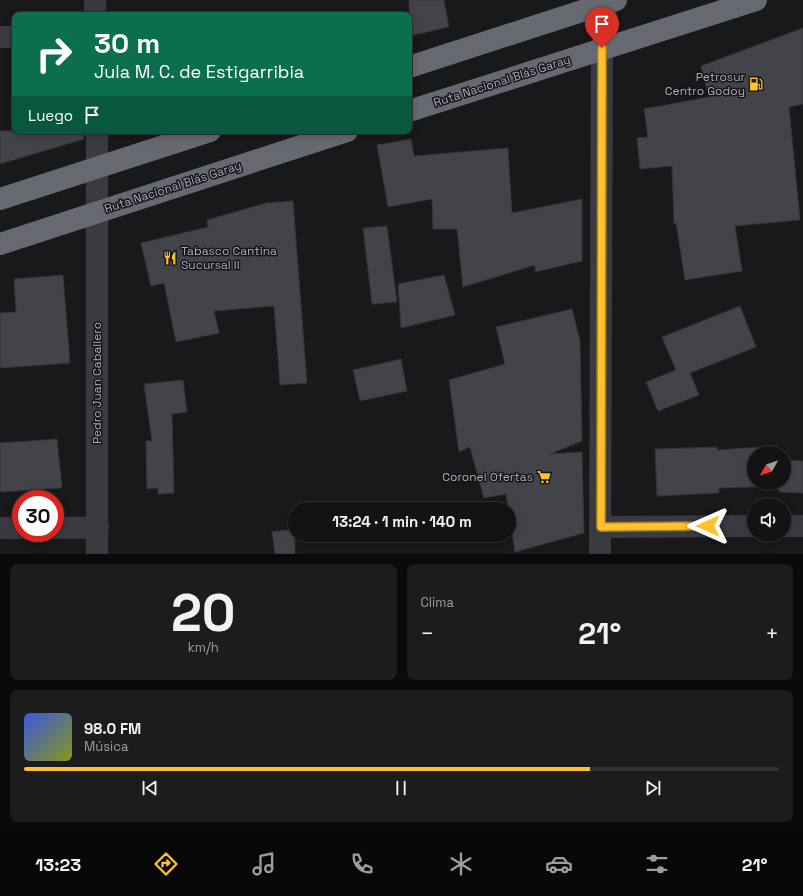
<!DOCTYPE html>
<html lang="es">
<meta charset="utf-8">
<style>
:root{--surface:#131315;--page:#1c1c1e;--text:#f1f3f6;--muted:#9d9ea0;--line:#323234;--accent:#ffc22e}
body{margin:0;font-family:"Space Grotesk",sans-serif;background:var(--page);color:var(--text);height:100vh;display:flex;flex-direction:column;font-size:15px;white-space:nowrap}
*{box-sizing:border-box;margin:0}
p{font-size:13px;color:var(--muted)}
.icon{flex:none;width:22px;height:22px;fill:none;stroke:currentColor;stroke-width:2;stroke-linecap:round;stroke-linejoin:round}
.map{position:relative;height:554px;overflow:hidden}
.sheet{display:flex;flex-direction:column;gap:10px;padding:10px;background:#0a0a0c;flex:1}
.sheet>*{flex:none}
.top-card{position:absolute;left:12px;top:12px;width:400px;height:122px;border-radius:8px;box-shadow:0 2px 10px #0003,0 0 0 1px var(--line);background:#0b6e4f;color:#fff;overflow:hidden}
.needle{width:26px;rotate:230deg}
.controls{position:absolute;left:747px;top:446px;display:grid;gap:8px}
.controls a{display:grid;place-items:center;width:44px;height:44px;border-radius:50%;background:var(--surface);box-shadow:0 2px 10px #0003,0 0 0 1px var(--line);font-size:20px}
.speed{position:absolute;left:12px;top:490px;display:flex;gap:8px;font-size:20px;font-weight:700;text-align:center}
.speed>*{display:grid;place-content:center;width:52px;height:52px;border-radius:50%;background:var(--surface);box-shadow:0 2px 10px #0003,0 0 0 1px var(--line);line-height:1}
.speed .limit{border:6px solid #d22;background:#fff;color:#111}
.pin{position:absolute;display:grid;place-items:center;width:34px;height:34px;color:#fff;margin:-41px -17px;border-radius:50% 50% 50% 0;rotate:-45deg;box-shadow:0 0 4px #0007}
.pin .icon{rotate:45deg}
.me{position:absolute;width:44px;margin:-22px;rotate:270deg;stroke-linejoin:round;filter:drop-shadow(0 0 3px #0008)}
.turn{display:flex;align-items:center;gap:14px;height:84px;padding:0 16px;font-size:18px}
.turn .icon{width:52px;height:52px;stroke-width:2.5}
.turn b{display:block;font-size:28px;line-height:34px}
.then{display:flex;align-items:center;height:38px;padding:0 16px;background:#0003;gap:8px;font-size:15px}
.big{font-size:30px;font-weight:600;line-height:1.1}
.sheet .widget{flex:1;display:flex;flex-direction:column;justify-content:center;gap:6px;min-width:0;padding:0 14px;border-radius:8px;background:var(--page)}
.sheet .dial{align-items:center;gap:0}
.dial b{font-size:52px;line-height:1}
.song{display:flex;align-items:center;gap:12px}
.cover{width:48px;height:48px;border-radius:6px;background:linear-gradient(135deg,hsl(230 70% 55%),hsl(70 70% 35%))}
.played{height:4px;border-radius:2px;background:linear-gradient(90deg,var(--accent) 75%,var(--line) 75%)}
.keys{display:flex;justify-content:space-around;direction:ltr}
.heat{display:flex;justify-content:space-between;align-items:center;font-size:22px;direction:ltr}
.sheet .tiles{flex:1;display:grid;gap:10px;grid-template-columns:1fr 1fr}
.widget:last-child{grid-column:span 2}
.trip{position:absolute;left:288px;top:502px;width:228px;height:40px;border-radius:20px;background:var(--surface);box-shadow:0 2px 10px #0003,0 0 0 1px var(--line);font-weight:600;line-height:40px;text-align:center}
.tab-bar{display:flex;height:64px;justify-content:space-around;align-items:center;background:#080808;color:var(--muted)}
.tab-bar .icon{width:28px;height:28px}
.tab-bar .selected{color:var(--accent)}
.tab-bar b{font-size:18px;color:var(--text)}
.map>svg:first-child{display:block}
.building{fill:#434449;stroke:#333338}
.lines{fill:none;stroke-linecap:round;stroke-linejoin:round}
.minor{stroke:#3a3b41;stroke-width:22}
.highway{stroke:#666872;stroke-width:22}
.route-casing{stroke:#a67e1e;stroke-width:10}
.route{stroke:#ffc22e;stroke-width:7}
.labels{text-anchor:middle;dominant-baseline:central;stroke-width:3;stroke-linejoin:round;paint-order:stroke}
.poi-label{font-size:12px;fill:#abafbc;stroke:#141417;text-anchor:end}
.street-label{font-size:12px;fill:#abafbc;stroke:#141417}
</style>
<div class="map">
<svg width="803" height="554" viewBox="0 0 803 554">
<rect width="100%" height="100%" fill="#19191c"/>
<path class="building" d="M 409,0 L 444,0 L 449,27 L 409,36 Z
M 803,28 L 803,104 L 789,107 L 800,220 L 735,226 L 742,271 L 685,280 L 676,223 L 674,224 L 672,166 L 640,169 L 637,138 L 648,137 L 644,109 L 709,97 L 701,66 Z
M 0,131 L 84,131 L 84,139 L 0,164 Z
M 411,139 L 414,156 L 508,148 L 512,213 L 582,199 L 582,261 L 535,272 L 535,265 L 463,287 L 457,229 L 433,229 L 432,199 L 388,207 L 377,145 Z
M 293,201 L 307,383 L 280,385 L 274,306 L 214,311 L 219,333 L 176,342 L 164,283 L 151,286 L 141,243 L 208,227 L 207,220 L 266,203 Z
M 387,226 L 397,302 L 372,304 L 363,228 Z
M 63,275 L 70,363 L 0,368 L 0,313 L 16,312 L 14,279 Z
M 444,275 L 455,315 L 401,328 L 398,284 Z
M 740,306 L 756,347 L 690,373 L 699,395 L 658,411 L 646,382 L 676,370 L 662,337 Z
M 572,309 L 580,341 L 582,441 L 550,454 L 582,452 L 584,533 L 515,552 L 506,494 L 484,498 L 470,447 L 459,452 L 449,380 L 505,364 L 496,327 Z
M 401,359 L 407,391 L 360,401 L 353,370 Z
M 183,380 L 187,412 L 172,414 L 174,493 L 158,494 L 158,488 L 147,489 L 146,441 L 152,441 L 144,384 Z
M 57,439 L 62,488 L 0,492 L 0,443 Z
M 776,446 L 776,453 L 754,453 L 754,483 L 784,483 L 784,460 L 803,461 L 803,493 L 779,492 L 779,486 L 719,488 L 719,493 L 657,496 L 655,449 L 717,447 L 717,450 Z
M 295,529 L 295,554 L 275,554 L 272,532 Z"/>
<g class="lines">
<path class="minor" d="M 95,0 L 95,15
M 0,37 L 15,37
M 97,131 L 97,554
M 784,526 L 803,526
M 601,527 L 754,526
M 0,528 L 21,528
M 55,528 L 98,527
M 600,554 L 602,48 L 607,0"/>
<path class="highway" d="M 409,67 L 616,0
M 409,111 L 756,0
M 0,199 L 210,131
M 0,244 L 347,131"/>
</g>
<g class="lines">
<g class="route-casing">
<path id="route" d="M 602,48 L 601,527 L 708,526"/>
</g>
<use href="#route" class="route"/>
</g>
<defs>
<g id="fuel-bare" transform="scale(1.08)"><path d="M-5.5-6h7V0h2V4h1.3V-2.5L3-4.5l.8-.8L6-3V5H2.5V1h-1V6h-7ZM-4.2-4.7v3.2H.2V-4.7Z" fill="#ffc22e" stroke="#141417" stroke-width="2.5" paint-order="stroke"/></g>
<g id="restaurant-bare" transform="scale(1.08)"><path d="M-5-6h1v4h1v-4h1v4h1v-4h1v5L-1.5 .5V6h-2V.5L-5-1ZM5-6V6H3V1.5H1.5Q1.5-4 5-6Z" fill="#ffc22e" stroke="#141417" stroke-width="2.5" paint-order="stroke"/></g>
<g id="supermarket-bare" transform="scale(1.08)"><path d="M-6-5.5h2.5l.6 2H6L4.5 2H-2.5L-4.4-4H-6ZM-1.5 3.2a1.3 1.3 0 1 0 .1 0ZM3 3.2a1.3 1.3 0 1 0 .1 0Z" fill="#ffc22e" stroke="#141417" stroke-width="2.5" paint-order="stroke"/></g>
</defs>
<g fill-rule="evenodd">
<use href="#fuel-bare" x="756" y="84"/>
<use href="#restaurant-bare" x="170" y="258"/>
<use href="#supermarket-bare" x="544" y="477"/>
</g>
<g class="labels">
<g class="poi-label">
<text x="745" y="77">Petrosur<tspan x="745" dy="14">Centro Godoy</tspan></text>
<text x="181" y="251" text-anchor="start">Tabasco Cantina<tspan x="181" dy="14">Sucursal II</tspan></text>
<text x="533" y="477">Coronel Ofertas</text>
</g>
<g class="street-label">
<text transform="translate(502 81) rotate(-18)">Ruta Nacional Blás Garay</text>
<text transform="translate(173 187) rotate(-18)">Ruta Nacional Blás Garay</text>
<text transform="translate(97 383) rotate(-90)">Pedro Juan Caballero</text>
</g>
</g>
</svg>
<div class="controls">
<a><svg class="needle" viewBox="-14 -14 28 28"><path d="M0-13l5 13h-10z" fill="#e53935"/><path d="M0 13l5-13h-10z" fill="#9d9ea0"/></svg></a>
<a><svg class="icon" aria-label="sound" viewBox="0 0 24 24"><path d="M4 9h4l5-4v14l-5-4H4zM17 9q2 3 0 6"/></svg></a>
</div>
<div class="speed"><div class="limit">30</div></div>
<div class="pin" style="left:602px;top:48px;background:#d93025"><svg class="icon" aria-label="arrive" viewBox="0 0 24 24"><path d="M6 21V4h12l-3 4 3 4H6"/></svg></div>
<svg class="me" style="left:708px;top:526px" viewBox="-20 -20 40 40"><path d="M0-17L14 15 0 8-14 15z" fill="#ffc22e" stroke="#fff" stroke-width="4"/></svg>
<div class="trip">13:24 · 1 min · 140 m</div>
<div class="top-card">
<div class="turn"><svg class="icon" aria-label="right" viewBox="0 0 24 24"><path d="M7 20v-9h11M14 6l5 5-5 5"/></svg><div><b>30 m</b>Jula M. C. de Estigarribia</div></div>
<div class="then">Luego<svg class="icon" aria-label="arrive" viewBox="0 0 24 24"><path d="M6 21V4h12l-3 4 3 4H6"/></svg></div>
</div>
</div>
<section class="sheet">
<div class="tiles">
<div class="widget dial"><b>20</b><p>km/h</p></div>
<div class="widget"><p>Clima</p>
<div class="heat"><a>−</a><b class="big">21°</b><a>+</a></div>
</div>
<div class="widget">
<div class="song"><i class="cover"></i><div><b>98.0 FM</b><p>Música</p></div></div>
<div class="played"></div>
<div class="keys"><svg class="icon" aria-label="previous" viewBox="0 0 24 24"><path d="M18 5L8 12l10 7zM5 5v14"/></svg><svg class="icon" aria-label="pause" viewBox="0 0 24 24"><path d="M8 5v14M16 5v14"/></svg><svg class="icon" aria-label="next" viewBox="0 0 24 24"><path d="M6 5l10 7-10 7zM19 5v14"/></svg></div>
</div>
</div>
</section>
<nav class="tab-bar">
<b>13:23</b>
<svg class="icon selected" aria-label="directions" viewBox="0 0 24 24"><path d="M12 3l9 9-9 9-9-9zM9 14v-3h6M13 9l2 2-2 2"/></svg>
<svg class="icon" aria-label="music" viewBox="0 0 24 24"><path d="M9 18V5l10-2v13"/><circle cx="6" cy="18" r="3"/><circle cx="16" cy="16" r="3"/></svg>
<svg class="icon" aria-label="phone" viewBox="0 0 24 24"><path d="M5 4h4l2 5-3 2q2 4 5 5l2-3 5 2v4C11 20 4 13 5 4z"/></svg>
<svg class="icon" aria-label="climate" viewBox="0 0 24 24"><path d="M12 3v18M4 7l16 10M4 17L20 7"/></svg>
<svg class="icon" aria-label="car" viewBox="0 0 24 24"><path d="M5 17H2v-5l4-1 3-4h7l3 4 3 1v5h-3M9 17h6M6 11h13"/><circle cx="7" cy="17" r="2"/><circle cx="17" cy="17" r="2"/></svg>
<svg class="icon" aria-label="filters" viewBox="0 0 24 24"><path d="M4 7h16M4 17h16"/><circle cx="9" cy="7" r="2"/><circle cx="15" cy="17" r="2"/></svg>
<b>21°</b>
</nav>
